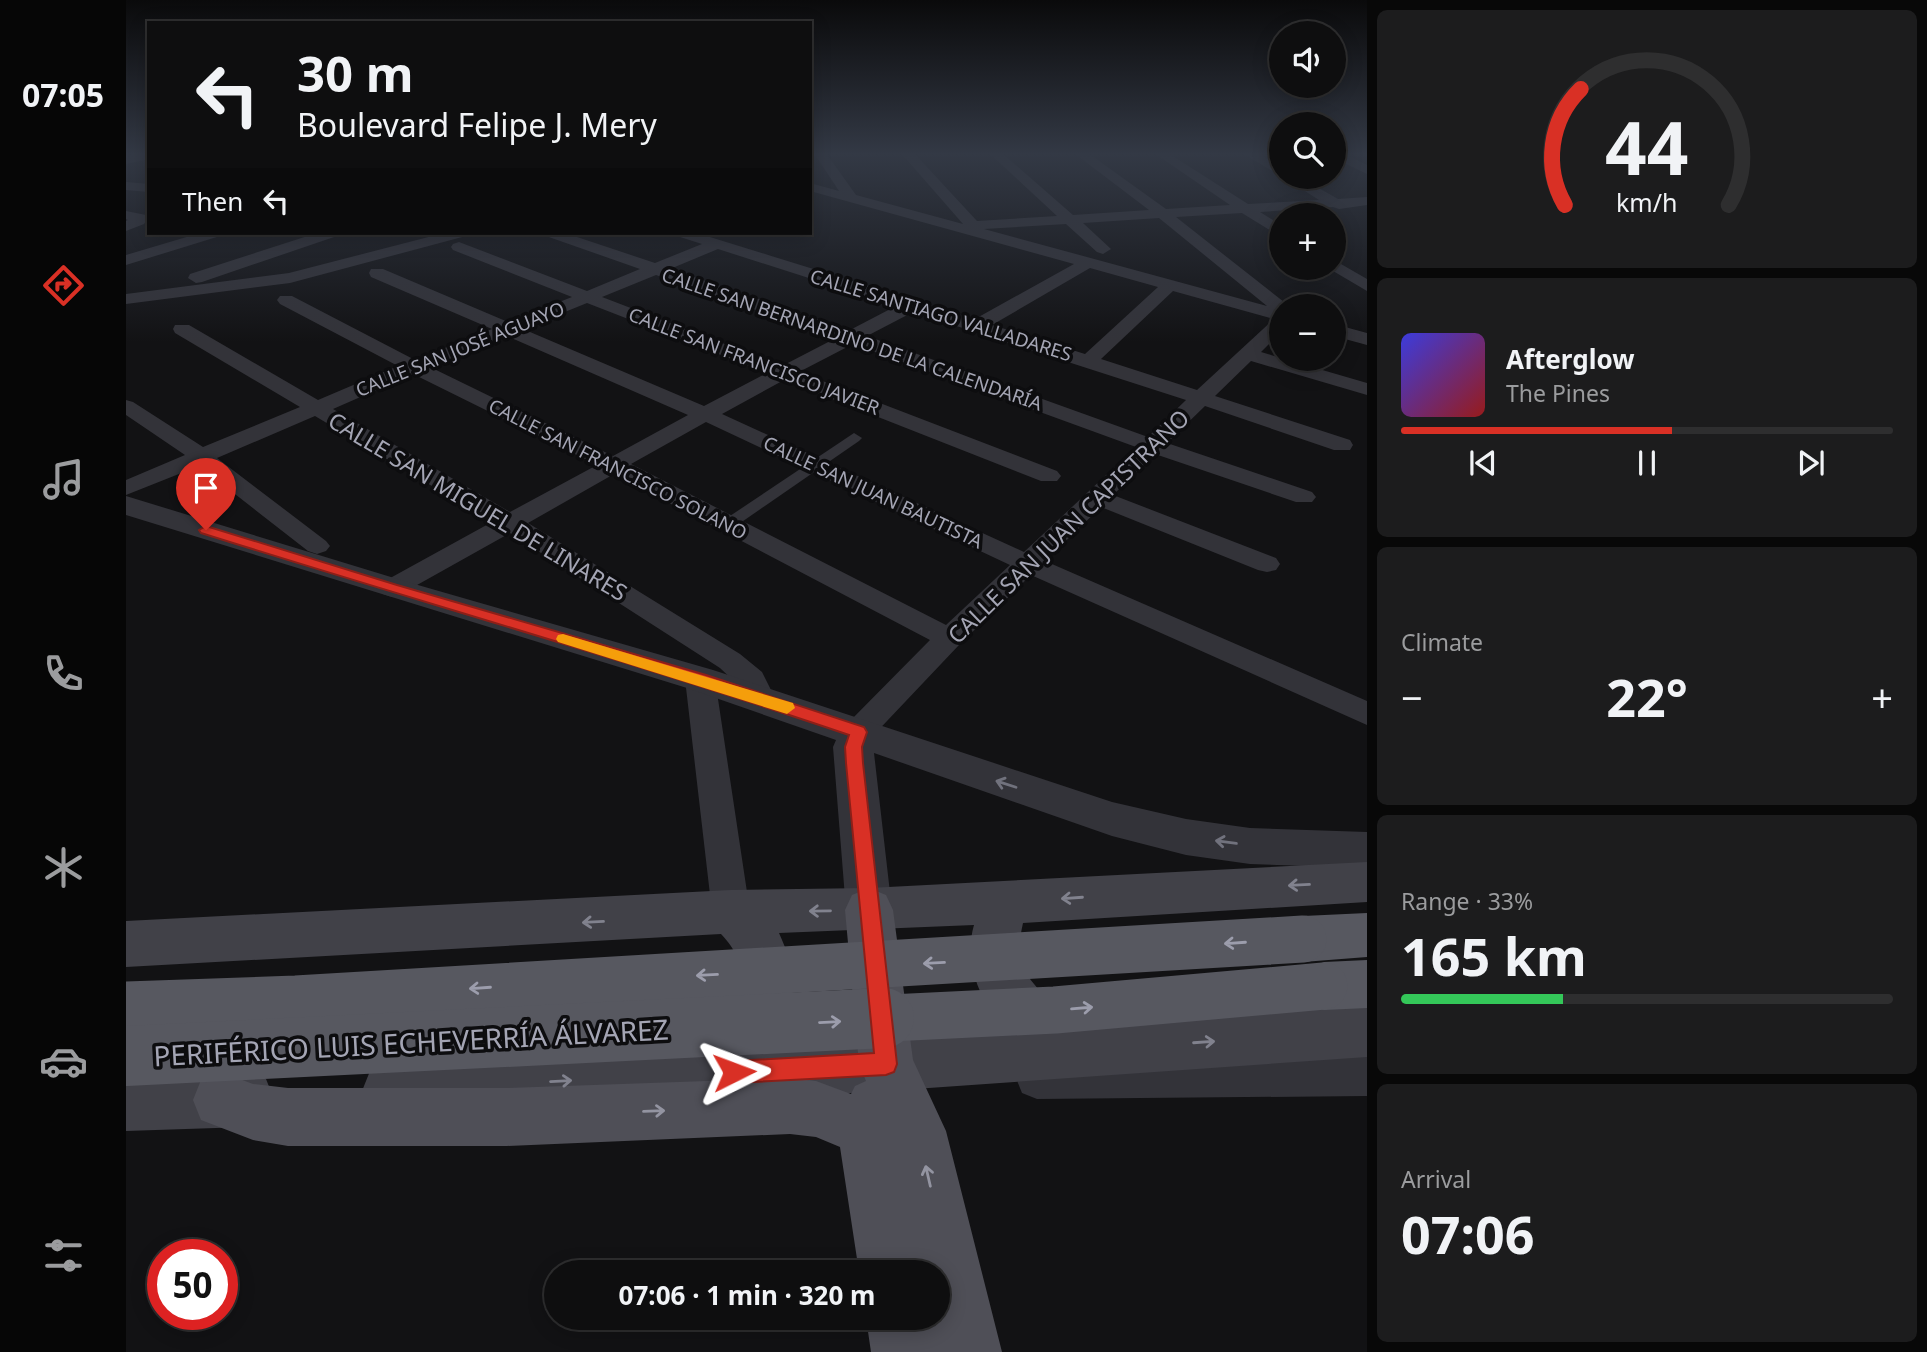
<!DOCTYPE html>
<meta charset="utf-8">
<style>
:root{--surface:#0e0e0f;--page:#1c1c1d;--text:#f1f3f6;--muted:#9b9c9e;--line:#2e2e2f;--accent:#d93025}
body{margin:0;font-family:"Noto Sans",sans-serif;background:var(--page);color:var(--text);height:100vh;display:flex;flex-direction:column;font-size:26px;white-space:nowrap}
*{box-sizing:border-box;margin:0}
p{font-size:23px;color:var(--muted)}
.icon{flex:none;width:38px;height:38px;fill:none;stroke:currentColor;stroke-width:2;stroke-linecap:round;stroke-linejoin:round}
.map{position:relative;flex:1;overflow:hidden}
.drawer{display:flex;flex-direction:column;gap:10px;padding:10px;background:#080808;width:560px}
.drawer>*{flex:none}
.hud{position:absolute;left:21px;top:21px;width:665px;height:214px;border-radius:0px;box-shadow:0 4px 18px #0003,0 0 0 2px var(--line);background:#0e0e0f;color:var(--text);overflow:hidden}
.buttons{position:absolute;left:1143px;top:21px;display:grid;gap:14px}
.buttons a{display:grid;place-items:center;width:77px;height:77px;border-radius:50%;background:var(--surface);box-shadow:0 4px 18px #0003,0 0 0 2px var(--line);font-size:35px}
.speed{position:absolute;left:21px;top:1239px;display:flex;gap:14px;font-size:35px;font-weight:700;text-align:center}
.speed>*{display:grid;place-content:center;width:91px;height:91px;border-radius:50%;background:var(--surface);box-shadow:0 4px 18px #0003,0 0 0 2px var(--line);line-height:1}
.speed .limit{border:10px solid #d22;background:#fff;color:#111}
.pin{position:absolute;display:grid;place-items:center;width:60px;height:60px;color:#fff;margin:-72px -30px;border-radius:50% 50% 50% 0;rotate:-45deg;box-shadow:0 0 7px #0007}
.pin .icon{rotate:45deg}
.me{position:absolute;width:77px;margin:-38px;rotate:87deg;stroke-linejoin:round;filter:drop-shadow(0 0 5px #0008)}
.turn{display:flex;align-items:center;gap:24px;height:147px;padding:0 35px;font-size:32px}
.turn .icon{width:91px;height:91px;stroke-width:2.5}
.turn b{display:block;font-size:49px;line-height:60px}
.then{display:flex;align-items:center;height:66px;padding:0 35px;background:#0003;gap:14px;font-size:26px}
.big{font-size:52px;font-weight:700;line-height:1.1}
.drawer .card{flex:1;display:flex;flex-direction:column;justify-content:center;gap:10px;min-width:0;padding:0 24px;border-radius:10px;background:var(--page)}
.drawer .dial{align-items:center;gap:0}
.dial svg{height:182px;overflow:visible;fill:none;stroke:var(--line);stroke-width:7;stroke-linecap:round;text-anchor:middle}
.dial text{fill:var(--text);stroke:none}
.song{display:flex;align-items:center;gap:21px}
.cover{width:84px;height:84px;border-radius:10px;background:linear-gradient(135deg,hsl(240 70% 55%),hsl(0 70% 35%))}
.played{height:7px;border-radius:4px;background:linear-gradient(90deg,var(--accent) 55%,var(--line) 55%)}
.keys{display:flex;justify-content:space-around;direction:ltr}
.heat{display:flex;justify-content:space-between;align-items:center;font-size:38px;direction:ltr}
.charge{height:10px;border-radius:5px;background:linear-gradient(90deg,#34c759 33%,var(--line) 0)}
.trip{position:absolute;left:418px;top:1260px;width:406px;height:70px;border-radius:35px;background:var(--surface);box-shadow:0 4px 18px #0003,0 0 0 2px var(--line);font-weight:700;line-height:70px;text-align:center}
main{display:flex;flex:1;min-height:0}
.tab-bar{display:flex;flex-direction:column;width:126px;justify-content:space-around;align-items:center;background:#060606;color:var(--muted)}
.tab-bar .icon{width:49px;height:49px}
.tab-bar .active{color:var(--accent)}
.tab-bar b{font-size:32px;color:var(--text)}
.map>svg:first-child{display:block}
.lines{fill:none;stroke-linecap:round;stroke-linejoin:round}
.pedestrian{fill:#333339;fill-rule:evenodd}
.minor{fill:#333339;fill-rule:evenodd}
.tertiary{fill:#333339;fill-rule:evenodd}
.secondary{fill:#414148;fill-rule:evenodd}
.primary{fill:#4f4f57;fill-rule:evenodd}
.trunk{fill:#575860;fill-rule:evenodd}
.trunk-bridge-far1{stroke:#575860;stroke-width:47}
.trunk-bridge{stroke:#575860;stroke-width:60}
.oneway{stroke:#71727d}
.oneway2{stroke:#81828e}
.oneway3{stroke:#9c9dac}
.oneway4{stroke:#9394a1}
.route{fill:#d93025;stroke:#8d1f18;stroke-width:2}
.slow{fill:#f59e0b}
.labels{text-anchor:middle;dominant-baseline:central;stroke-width:7;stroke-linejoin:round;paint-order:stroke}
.far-street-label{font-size:19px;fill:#a4a5b4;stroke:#0d0d0f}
.street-label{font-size:23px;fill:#a4a5b4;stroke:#0d0d0f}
.near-street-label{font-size:28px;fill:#a4a5b4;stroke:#0d0d0f}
</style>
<main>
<nav class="tab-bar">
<b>07:05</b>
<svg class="icon active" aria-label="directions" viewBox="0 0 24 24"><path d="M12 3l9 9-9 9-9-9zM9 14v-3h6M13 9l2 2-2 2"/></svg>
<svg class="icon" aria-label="music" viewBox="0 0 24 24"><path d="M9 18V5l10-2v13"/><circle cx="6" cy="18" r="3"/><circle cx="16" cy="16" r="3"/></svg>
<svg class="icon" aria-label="phone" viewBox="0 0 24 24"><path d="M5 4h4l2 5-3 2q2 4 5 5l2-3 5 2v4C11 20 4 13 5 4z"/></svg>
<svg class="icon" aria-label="climate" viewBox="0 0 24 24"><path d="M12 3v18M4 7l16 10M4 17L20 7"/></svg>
<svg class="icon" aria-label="car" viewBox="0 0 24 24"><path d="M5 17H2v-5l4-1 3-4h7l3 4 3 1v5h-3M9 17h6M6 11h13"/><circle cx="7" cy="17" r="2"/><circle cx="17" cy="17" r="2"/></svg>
<svg class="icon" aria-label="filters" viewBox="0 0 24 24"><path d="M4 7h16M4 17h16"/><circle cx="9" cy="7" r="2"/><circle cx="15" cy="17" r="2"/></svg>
</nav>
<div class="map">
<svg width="1241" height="1352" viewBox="0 0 1241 1352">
<rect width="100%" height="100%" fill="#121214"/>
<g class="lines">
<path class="pedestrian" d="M 728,433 L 736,438 L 733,441 L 607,528 L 601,529 L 592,524 Z"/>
<path class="minor" d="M 23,153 L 23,159 L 0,164 L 0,156 Z
M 688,153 L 700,153 L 730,195 L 837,224 L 775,153 L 788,153 L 851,221 L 931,216 L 863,153 L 876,153 L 947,215 L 1023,210 L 948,153 L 962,153 L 1040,209 L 1104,205 L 1028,153 L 1042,153 L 1122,204 L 1193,200 L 1157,177 L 1173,177 L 1212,199 L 1241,197 L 1241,205 L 1213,209 L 1207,207 L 1134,212 L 1155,225 L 1155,237 L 1116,213 L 1050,217 L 1163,306 L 1155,306 L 1155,332 L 1135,352 L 1241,383 L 1241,395 L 1125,361 L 1089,396 L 1224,440 L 1227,445 L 1224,450 L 1208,450 L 1079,406 L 1041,443 L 1186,492 L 1190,497 L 1186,502 L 1170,502 L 1029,454 L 987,495 L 1150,558 L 1154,564 L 1150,570 L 1141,572 L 1132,570 L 975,507 L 919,561 L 1241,701 L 1241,725 L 905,575 L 833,645 L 743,740 L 732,744 L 721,740 L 716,732 L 721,724 L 804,640 L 488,474 L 402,523 L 614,654 L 636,672 L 649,698 L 645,706 L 634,709 L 623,706 L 613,686 L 594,668 L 384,533 L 275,594 L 266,597 L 257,594 L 253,588 L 257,582 L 366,522 L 189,416 L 91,458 L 200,541 L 204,546 L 200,551 L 191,554 L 182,551 L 73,466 L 0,495 L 0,480 L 59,455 L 0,415 L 0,400 L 7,402 L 77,447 L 174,407 L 49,333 L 47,329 L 49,325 L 63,325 L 192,400 L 272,366 L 154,304 L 151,300 L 154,296 L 166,296 L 289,360 L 366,329 L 245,277 L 243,273 L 245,269 L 257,269 L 382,322 L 446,297 L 327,250 L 325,247 L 327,244 L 333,242 L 461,291 L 514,269 L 420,236 L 418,233 L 439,233 L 529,263 L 576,244 L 551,236 L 549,233 L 571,233 L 849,319 L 948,264 L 684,191 L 684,183 L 713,191 ZM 1033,218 L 1141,306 L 858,229 L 940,224 L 971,252 L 977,254 L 985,249 L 957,223 ZM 592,249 L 770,306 L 724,330 L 544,269 ZM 964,268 L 1032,287 L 959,354 L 866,325 ZM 530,275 L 710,338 L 656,366 L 476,297 ZM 1047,291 L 1148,319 L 1071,390 L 975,359 ZM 461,303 L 641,373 L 578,406 L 397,329 ZM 787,312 L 1060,400 L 1022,437 L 741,336 ZM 381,336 L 562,415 L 487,456 L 304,367 ZM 727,344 L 1010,447 L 898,552 L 596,414 L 658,380 L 915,481 L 931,481 L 935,476 L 931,471 L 673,372 ZM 287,374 L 471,465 L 384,512 L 207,409 ZM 580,422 L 884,565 L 820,625 L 505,464 Z
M 1116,153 L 1131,153 L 1155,167 L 1155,176 Z
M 1208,153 L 1217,153 L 1241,165 L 1241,174 L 1208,158 Z
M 0,182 L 23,184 L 23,192 L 0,190 Z
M 0,211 L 20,215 L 22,218 L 18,224 L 0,231 L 0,221 L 2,220 L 0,219 Z
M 74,233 L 97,233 L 94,236 L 0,265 L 0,255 Z
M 191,233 L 214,233 L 211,236 L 76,282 L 70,283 L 62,278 L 64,274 Z
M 318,233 L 343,233 L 340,236 L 164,283 L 0,304 L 0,294 L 163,273 Z
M 1208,260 L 1241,279 L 1241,291 L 1202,268 L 1208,268 Z
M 1208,324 L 1241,333 L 1241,345 L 1208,336 Z
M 574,668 L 585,672 L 589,679 L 624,912 L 618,924 L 605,929 L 592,924 L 586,912 L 559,679 L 563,672 Z
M 1241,1054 L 1241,1096 L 911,1099 L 896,1093 L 890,1078 L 896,1063 L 911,1057 Z"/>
<path class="tertiary" d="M 0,496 L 278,581 L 587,670 L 986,802 L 1060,819 L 1124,828 L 1241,832 L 1241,868 L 1124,864 L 1060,855 L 986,836 L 748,753 L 766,910 L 759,925 L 743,931 L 727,925 L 720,910 L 707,747 L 710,740 L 561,688 L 0,515 Z"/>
<path class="secondary" d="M 1241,862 L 1241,902 L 897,923 C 883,983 918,980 937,1025 L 1241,1005 L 1241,1057 L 760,1091 L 264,1119 L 244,1111 L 236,1091 L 244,1071 L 264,1063 L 877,1029 C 854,999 837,963 848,925 L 653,933 C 666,962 673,985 660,1015 L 642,1022 L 624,1015 C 609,980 626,967 595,934 L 0,967 L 0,921 L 605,890 L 743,888 Z
M 120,1071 L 140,1079 L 148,1099 L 140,1119 L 120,1127 L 0,1131 L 0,1075 Z"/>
<path class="primary" d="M 743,888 L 760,895 L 767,910 L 787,1060 L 820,1131 L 876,1352 L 745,1352 L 740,1318 L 812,1318 L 812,1272 L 733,1272 L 714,1147 L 690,1137 L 664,1134 L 381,1146 L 162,1146 L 127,1140 L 75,1120 L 67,1100 L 75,1080 L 95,1072 L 127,1084 L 162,1088 L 381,1088 L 664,1078 L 690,1081 L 725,1094 L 729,1086 L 740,1081 L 733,1064 L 719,910 L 726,895 Z"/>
<path class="trunk" d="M 1241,913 L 1241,957 L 1177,962 L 1159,955 L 1152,939 L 1159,923 L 1177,916 Z
M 1241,960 L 1241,1008 L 1198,1010 L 1180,1003 L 1172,986 L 1180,969 L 1198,962 Z"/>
<path class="trunk-bridge-far1" d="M 0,1005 L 170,999 L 1177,939
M 723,1020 L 929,1010 L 1198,986"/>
<path class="trunk-bridge" d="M 0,1056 L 758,1018"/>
</g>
<defs><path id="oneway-shaft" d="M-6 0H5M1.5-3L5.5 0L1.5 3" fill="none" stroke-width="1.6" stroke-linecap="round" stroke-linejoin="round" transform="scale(1.75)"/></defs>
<g class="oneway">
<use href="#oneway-shaft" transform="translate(880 784) rotate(-162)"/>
<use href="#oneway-shaft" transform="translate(1100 842) rotate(-172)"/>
</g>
<g class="oneway2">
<use href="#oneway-shaft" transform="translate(1173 885) rotate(177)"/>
<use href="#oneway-shaft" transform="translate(946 898) rotate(176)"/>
<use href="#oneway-shaft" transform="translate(694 911) rotate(179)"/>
<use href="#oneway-shaft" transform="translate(467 922) rotate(177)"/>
<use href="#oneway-shaft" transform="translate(1078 1042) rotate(-4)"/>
<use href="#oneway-shaft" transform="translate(435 1081) rotate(-3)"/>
</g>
<g class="oneway3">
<use href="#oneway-shaft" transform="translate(1109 943) rotate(176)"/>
<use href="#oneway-shaft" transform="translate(808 963) rotate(177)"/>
<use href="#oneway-shaft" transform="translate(581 975) rotate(177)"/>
<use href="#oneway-shaft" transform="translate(354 988) rotate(176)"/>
<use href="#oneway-shaft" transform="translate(956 1008) rotate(-5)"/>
<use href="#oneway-shaft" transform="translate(704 1022) rotate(-3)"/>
</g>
<g class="oneway4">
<use href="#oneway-shaft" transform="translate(528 1111) rotate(-2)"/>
<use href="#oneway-shaft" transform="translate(802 1176) rotate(-103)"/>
</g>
<linearGradient id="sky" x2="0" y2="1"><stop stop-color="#0a0a0b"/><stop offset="0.45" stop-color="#333945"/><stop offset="1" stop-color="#333945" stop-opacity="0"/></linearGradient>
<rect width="1241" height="342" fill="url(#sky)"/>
<path class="route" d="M 80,526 L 271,585 L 580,675 L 738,727 L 741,732 L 736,747 L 737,763 L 771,1064 L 768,1072 L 760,1075 L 608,1083 L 600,1080 L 597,1072 L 600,1064 L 608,1061 L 748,1053 L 720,763 L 719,747 L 723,735 C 508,662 291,601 75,533 L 73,530 Z"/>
<path class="slow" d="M 437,634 L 667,703 L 669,708 L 661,714 L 432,642 L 430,639 L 432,635 Z"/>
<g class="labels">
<g class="far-street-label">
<text transform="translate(815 315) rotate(17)">CALLE SANTIAGO VALLADARES</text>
<text transform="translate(726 339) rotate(19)">CALLE SAN BERNARDINO DE LA CALENDARÍA</text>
<text transform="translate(334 349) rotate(-22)">CALLE SAN JOSÉ AGUAYO</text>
<text transform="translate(628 361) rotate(21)">CALLE SAN FRANCISCO JAVIER</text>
<text transform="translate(492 469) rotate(27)">CALLE SAN FRANCISCO SOLANO</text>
<text transform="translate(747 492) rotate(25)">CALLE SAN JUAN BAUTISTA</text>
</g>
<g class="street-label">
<text transform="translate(352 506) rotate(31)">CALLE SAN MIGUEL DE LINARES</text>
<text transform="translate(942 526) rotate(-44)">CALLE SAN JUAN CAPISTRANO</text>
</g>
<g class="near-street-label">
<text transform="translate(285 1042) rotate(-3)">PERIFÉRICO LUIS ECHEVERRÍA ÁLVAREZ</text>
</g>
</g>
</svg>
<div class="buttons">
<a><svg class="icon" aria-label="sound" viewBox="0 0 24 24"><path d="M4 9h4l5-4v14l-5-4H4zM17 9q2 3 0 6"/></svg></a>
<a><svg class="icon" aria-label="search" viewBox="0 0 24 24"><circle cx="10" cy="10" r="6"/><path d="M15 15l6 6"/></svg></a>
<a>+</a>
<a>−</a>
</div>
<div class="speed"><div class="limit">50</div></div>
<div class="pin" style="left:80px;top:530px;background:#d93025"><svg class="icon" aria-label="arrive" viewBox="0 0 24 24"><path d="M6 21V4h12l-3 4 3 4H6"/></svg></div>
<svg class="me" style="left:608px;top:1072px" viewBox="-20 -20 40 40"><path d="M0-17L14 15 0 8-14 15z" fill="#d93025" stroke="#fff" stroke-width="4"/></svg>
<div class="trip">07:06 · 1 min · 320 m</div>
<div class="hud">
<div class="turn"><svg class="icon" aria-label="left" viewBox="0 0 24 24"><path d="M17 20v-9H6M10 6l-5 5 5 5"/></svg><div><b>30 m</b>Boulevard Felipe J. Mery</div></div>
<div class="then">Then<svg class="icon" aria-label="left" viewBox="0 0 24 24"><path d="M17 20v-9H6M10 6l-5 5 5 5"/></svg></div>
</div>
</div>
<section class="drawer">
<div class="card dial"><svg viewBox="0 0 100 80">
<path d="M14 69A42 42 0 1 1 86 69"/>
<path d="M14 69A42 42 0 0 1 21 18" stroke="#d93025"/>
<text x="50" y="56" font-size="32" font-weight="700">44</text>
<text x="50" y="72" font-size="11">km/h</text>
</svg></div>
<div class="card">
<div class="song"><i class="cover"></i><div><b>Afterglow</b><p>The Pines</p></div></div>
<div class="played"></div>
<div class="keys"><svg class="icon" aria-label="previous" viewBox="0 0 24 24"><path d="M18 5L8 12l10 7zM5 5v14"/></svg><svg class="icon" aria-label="pause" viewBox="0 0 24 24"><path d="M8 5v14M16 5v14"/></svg><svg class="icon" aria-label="next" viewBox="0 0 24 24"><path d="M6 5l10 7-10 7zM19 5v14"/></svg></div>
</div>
<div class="card"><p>Climate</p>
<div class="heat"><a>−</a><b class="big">22°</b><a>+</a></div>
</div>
<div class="card"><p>Range · 33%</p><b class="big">165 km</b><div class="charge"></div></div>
<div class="card"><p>Arrival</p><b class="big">07:06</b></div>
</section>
</main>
